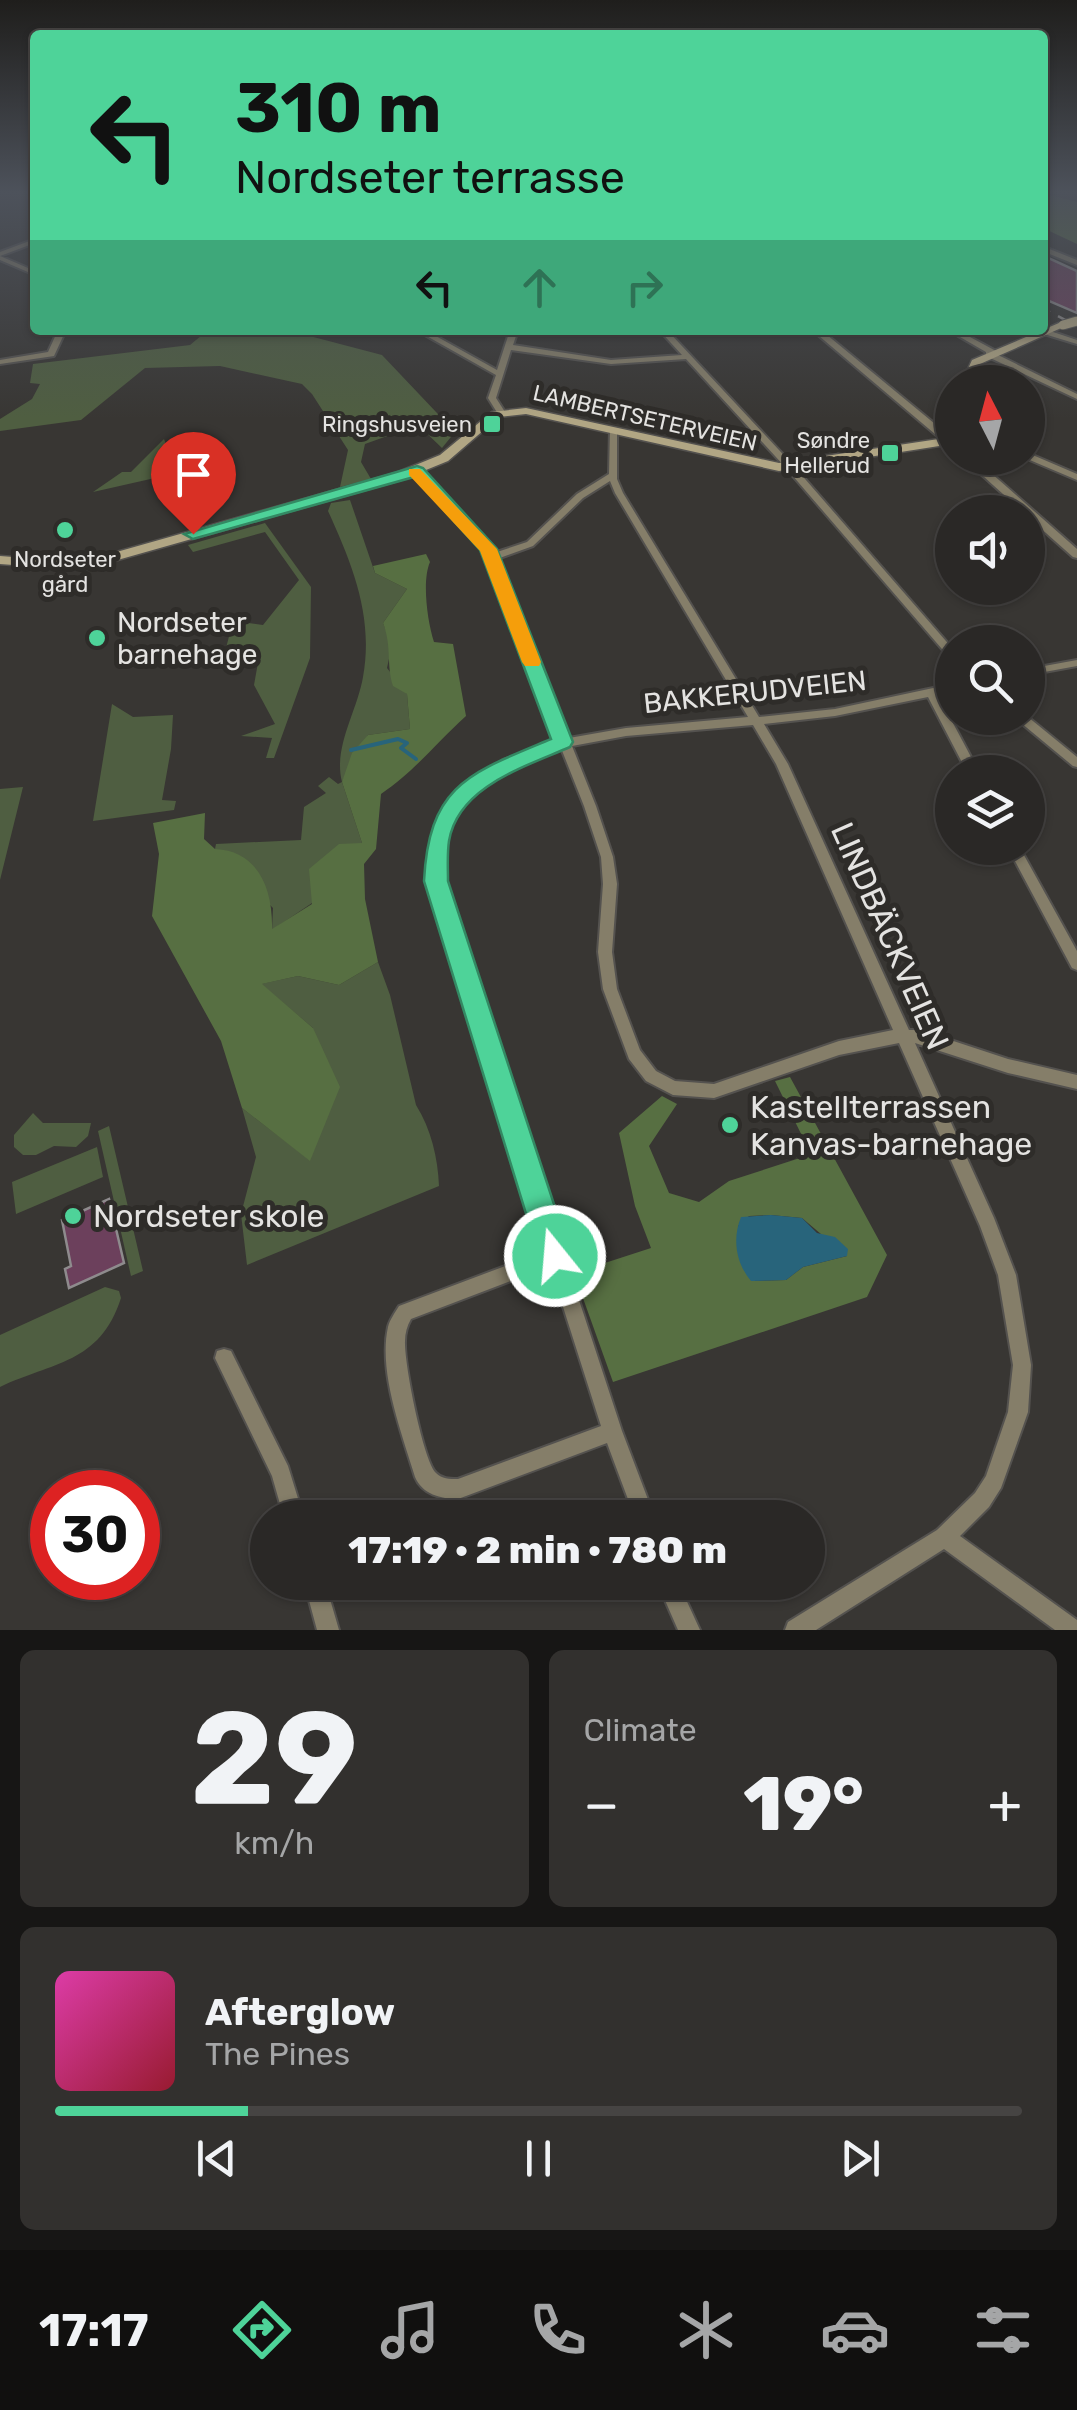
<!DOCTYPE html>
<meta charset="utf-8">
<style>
:root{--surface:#2a2826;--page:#32302e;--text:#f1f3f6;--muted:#a5a6a7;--line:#464443;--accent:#4ed399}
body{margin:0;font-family:Rubik,sans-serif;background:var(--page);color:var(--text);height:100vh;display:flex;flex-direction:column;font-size:38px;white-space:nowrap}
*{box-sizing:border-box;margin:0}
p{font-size:32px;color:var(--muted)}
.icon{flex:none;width:55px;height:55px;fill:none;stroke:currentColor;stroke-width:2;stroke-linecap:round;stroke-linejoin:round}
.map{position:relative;height:1630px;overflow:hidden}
.details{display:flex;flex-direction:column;gap:20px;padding:20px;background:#171615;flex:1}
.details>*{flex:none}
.banner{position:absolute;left:30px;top:30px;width:1018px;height:305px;border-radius:10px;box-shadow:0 2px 8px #0004,0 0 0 2px var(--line);background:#4ed399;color:#111;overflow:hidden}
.needle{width:65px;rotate:354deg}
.controls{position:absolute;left:935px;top:365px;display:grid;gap:20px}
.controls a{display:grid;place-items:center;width:110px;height:110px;border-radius:50%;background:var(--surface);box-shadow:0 2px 8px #0004,0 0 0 2px var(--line);font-size:50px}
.speed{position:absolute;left:30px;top:1470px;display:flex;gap:20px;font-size:50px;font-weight:700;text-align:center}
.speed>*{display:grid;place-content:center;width:130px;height:130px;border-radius:50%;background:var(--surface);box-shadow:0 2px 8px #0004,0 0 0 2px var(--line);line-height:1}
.speed .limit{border:15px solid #d22;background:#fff;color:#111}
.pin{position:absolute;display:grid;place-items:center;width:85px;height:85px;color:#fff;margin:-102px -42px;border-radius:50% 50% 50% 0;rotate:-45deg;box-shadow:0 0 10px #0007}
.pin .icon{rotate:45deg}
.me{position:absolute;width:110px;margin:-55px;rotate:343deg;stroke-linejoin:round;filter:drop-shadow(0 0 8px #0008)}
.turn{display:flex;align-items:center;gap:35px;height:210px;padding:0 40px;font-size:45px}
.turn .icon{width:130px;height:130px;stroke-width:2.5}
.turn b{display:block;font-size:70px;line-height:85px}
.lanes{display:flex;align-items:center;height:95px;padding:0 40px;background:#0003;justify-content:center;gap:50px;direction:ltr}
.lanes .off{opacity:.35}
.big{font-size:75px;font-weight:800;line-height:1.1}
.details .widget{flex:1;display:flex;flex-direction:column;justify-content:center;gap:15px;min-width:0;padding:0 35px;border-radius:15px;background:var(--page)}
.details .dial{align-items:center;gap:0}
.dial b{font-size:130px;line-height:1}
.song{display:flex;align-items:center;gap:30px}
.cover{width:120px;height:120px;border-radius:15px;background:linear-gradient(135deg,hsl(320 70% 55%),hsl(350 70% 35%))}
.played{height:10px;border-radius:5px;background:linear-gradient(90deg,var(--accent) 20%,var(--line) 20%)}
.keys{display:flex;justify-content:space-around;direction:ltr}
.heat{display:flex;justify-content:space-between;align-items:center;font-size:55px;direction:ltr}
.details .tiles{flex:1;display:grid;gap:20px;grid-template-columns:1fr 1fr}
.widget:last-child{grid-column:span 2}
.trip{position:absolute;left:250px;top:1500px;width:575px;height:100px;border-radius:50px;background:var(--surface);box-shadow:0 2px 8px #0004,0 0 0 2px var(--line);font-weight:800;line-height:100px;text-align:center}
.tab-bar{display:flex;height:160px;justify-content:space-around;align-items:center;background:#11100f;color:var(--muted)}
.tab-bar .icon{width:70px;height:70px}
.tab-bar .on{color:var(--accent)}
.tab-bar b{font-size:45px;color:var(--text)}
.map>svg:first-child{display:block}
.green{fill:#4f5e41}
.forest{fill:#576f42;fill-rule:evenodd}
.water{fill:#28647b}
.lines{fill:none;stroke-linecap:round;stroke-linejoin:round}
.stream{stroke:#28647b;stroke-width:4}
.building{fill:#6c405c;stroke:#8e8b8d;stroke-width:2.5}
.minor-casing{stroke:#54524f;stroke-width:4}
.tertiary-casing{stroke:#54524f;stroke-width:4}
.secondary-casing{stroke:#54524f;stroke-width:3}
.minor{fill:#857e69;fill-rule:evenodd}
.tertiary{fill:#857e69;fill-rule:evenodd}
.secondary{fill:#b1a684;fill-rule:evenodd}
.rail{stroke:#8b8987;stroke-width:2.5;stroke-dasharray:9 9;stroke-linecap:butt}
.secondary-bridge-casing{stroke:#54524f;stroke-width:11;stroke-linecap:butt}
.secondary-bridge{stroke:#b1a684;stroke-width:9}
.route{fill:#4ed399;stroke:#338963;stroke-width:2.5}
.slow{fill:#f59e0b}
.poi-dot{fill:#4ed399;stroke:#2e2c29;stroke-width:4}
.labels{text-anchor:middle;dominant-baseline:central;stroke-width:10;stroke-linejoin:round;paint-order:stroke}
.far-street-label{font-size:22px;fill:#e4e3e1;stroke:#2e2c29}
.far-poi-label{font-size:22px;fill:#e4e3e1;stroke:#2e2c29;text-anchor:end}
.poi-label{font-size:28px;fill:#e4e3e1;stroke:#2e2c29;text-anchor:start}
.street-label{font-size:28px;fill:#e4e3e1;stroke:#2e2c29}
.near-street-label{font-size:32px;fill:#e4e3e1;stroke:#2e2c29}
.near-poi-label{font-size:32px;fill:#e4e3e1;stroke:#2e2c29;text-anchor:start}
</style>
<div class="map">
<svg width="1077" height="1630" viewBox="0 0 1077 1630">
<rect width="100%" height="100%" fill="#383633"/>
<path class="green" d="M 302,334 L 382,355 L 455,432 L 442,448 L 418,425 L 365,444 L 361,462 L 371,479 L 340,487 L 348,450 L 312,394 L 302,384 L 220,366 L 145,368 L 81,420 L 0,431 L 0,419 L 32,399 L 40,384 L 30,383 L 33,364 L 190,345 L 202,335 Z
M 164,439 L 177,473 L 93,492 L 122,472 L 131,472 Z
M 350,500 L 375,573 L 407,589 L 383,623 L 392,645 L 387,668 L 407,694 L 410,729 L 368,735 L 342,782 L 362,843 L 312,903 L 272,930 L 273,908 L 215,849 L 216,844 L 301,840 L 304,807 L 326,793 L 318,786 L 329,777 L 338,784 L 342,782 C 333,747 357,712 363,677 C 374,616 352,564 328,511 L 331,503 Z
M 265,523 L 311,587 L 310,658 L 274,758 L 266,758 L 272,738 L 241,736 L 275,724 L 254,685 L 259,657 L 237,658 L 236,646 L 226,648 L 233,621 L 263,625 L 299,580 L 265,532 L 193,552 L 188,545 Z
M 112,704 L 133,717 L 173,715 L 171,749 L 162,800 L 176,801 L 174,810 L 93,821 Z
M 23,787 L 0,880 L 0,789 Z
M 378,962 L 390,995 L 416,1105 C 431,1129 438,1158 439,1186 L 247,1265 L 241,1214 L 256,1157 L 242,1108 L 310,1160 L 313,1028 L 261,984 L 298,976 L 339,985 Z
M 33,1113 L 43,1123 L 91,1123 L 88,1136 L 76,1147 L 54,1146 L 36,1155 L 23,1155 L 14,1147 L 14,1135 Z
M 109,1126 L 143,1271 L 131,1276 L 98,1131 Z
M 97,1147 L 103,1177 L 16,1214 L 12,1182 Z
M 105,1287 L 119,1291 L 121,1298 C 100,1364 52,1362 0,1387 L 0,1335 Z"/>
<path class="forest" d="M 1043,193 L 1077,202 L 1077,244 L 1043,228 Z
M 426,554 L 430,562 C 422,580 427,620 434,642 L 453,644 L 466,716 C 435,744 416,770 381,794 L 376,849 L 364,864 L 365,899 L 378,962 L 339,985 L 298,976 L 262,984 L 313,1028 L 340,1087 L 310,1161 L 242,1108 L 221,1041 L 152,916 L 159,854 L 153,823 L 205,813 L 204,839 L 215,849 C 259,851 273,890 272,929 L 312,904 L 309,869 L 339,844 L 362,843 L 342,782 L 352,753 L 368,735 L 410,729 L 407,694 L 393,686 C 386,664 392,646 383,623 L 407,589 L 375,573 L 373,566 Z
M 790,1077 L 887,1255 L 867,1297 L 613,1382 L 574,1273 L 651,1248 L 635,1206 L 619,1133 L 662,1096 L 677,1104 L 649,1146 L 669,1193 L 699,1202 L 729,1181 L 806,1156 L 809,1150 L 775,1081 ZM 771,1215 L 802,1218 L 847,1256 L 803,1267 L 786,1280 L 755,1281 L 738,1247 L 738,1226 L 749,1216 Z"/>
<path class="water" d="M 771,1215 L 802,1218 L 817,1233 L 835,1237 L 848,1249 L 847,1256 L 803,1267 L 786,1280 L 751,1281 C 736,1263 732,1239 741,1217 Z"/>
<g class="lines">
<path class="stream" d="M 351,750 L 398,739 L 407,743 L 401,748 L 416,759"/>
</g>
<path class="building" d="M 1042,255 L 1077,271 L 1077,313 L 1042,298 Z
M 109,1199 L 124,1263 L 69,1288 L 65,1269 L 71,1266 L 62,1220 Z"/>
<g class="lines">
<g class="minor-casing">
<path id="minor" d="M 35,239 L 35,243 L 0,256 L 0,252 Z
M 0,256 L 35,271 L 35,275 L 0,260 Z
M 1044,329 L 1077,340 L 1077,344 L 1041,333 L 1040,331 Z
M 58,330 L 66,330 L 54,356 L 0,364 L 0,360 L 48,352 Z
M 416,330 L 425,330 L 497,370 L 510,330 L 518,330 L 513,345 L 611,360 L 682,355 L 659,330 L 667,330 L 792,464 L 952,648 L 952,657 L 948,656 L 786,468 L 686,359 L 611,364 L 511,350 L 496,398 L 505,412 L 501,414 L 498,414 L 488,398 L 496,375 Z
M 948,330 L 957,330 L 996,351 L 996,354 L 1077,394 L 1077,399 L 986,356 L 986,352 Z
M 610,429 L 617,431 L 617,479 L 623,493 L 759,717 L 835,709 L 952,684 L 952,692 L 938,695 L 979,772 L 967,772 L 928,697 L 835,716 L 764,724 L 788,764 L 909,1030 L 920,1030 L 1008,1059 L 1077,1075 L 1077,1089 L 1008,1073 L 915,1043 L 994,1218 L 1016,1275 L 1031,1365 L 1028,1412 L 1001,1488 L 989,1507 L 960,1536 L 1077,1620 L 1077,1630 L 1055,1630 L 944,1549 L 816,1630 L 785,1630 L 788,1622 L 937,1530 L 975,1493 L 986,1476 L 1008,1412 L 1013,1365 L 998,1275 L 980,1226 L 899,1043 L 839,1055 L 714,1098 L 673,1095 L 646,1081 L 629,1059 L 603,989 L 598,952 L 603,884 L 601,857 L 584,806 L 561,748 L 511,766 L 468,797 L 445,837 L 446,895 L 622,1431 L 655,1518 L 635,1518 L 607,1443 L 458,1499 C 441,1499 422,1494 415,1477 C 402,1434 378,1372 388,1327 C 390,1319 395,1313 399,1306 L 545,1251 L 432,895 L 433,836 L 459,790 L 503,760 L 558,741 L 484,550 L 413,471 L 420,469 L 491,547 L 494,553 L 527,542 L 577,494 L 609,474 ZM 610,481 L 615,493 L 748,717 L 626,728 L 569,738 L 497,559 L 533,546 L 583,498 ZM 753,725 L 776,764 L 893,1030 L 839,1041 L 714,1084 L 675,1081 L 656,1071 L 640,1050 L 617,989 L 612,952 L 617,884 L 613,857 L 596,806 L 572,746 L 626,736 ZM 550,1266 L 601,1426 L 458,1479 C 449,1479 442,1479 436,1473 C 423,1460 404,1363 405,1341 C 405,1333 407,1326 411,1319 Z
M 1028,453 L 1077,474 L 1077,480 L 1025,458 L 1028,458 Z
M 1077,660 L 1077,666 L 1028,675 L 1028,669 Z
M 1028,717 L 1077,757 L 1077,767 L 1073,766 L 1015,718 Z
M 1008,848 L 1020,848 L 1077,951 L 1077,970 L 1072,968 Z
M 224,1349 L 231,1351 L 288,1466 L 304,1518 L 284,1518 L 272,1476 L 215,1358 L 217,1351 Z
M 304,1582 L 325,1582 L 339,1630 L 317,1630 Z
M 657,1582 L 678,1582 L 700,1630 L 678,1630 Z"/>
</g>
<g class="tertiary-casing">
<path id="tertiary" d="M 1042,246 L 1077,260 L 1077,265 L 1042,251 Z
M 812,330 L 821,330 L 952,438 L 952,446 L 948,445 Z
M 963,458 L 974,458 L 1077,549 L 1077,558 L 1073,557 L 1028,517 L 1028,512 L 1023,512 Z"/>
</g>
<g class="secondary-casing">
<path id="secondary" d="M 1059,323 L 1068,325 L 980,364 L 977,371 L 982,382 L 972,382 L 967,371 L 972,360 Z
M 526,408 L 779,463 L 952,437 L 952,444 L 779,471 L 526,414 L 499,417 L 448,461 L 404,479 L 107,563 L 66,569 L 0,564 L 0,556 L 66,561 L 106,555 L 396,473 L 440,455 L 492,412 Z"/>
</g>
<use href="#minor" class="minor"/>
<use href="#tertiary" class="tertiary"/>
<use href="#secondary" class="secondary"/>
<path class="rail" d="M 1042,308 L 1077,326"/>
<g class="secondary-bridge-casing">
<path id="secondary-bridge" d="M 1063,325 L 1077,321"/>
</g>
<use href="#secondary-bridge" class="secondary-bridge"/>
</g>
<linearGradient id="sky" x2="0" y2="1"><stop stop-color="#1f1e1c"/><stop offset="0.46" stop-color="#4d525b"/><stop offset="1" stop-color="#4d525b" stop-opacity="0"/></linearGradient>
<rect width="1077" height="419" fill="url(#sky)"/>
<path class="route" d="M 417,466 L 423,468 L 497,549 L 573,742 L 570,747 C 527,766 458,786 449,841 C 447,854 448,868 448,881 L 571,1256 L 566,1268 L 555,1272 L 544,1268 L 539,1256 L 424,881 C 429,784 470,773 551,739 L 480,550 L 414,477 L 193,539 L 184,534 Z"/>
<path class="slow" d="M 409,469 L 420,469 L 497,549 L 541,662 L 539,666 L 525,666 L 522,662 L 480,551 L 409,475 Z"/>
<g class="poi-dot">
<rect x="482" y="414" width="20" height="20" rx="5"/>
<rect x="880" y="443" width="20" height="20" rx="5"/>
<circle cx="65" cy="530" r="10"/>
<circle cx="97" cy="638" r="10"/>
<circle cx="730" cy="1125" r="10"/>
<circle cx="73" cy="1216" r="10"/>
</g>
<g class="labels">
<g class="far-street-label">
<text transform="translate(645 418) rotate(13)">LAMBERTSETERVEIEN</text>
</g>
<g class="far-poi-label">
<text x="472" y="424">Ringshusveien</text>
<text x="870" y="440">Søndre<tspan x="870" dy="25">Hellerud</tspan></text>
<text x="65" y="559" text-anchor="middle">Nordseter<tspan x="65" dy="25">gård</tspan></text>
</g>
<g class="poi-label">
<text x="117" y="622">Nordseter<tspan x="117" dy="32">barnehage</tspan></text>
</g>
<g class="street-label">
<text transform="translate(755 692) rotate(-6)">BAKKERUDVEIEN</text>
</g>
<g class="near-street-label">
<text transform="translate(890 936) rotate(66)">LINDBÄCKVEIEN</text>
</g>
<g class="near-poi-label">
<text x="750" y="1107">Kastellterrassen<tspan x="750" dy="37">Kanvas-barnehage</tspan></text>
<text x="93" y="1216">Nordseter skole</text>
</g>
</g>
</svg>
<div class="controls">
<a><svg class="needle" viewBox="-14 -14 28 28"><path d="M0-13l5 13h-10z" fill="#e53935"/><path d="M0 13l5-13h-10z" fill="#a5a6a7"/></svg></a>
<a><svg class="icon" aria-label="sound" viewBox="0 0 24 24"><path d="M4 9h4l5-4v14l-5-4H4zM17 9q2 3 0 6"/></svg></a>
<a><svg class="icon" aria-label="search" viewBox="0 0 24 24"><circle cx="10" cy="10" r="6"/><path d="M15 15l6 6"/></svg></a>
<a><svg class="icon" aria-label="layers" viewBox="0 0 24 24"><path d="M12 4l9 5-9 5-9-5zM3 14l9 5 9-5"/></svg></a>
</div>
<div class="speed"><div class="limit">30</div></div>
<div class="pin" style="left:193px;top:534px;background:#d93025"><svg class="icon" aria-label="arrive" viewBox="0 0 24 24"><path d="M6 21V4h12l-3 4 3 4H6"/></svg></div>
<svg class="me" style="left:555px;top:1256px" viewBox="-20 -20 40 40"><circle r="17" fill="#4ed399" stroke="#fff" stroke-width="3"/><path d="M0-11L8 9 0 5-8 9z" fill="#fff"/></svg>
<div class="trip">17:19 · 2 min · 780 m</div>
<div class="banner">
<div class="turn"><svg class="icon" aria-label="left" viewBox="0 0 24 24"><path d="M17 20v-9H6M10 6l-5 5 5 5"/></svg><div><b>310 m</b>Nordseter terrasse</div></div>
<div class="lanes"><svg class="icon" aria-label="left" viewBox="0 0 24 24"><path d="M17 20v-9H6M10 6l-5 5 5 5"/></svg><svg class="icon off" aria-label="ahead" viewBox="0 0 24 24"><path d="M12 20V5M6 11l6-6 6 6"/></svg><svg class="icon off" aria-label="right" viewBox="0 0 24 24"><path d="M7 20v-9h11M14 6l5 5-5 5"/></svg></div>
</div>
</div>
<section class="details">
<div class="tiles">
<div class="widget dial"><b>29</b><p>km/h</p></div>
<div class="widget"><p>Climate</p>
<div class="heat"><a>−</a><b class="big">19°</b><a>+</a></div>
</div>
<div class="widget">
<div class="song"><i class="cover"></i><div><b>Afterglow</b><p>The Pines</p></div></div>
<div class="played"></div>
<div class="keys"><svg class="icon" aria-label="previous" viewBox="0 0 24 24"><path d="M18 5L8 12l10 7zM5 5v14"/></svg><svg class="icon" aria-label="pause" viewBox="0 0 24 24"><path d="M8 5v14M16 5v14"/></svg><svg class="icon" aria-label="next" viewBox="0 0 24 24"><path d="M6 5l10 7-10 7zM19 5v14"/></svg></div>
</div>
</div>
</section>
<nav class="tab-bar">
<b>17:17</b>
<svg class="icon on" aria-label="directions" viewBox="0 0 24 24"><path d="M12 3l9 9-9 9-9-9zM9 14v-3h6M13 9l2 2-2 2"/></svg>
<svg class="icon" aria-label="music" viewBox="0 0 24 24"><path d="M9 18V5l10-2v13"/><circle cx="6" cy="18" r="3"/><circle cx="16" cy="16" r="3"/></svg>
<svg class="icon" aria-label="phone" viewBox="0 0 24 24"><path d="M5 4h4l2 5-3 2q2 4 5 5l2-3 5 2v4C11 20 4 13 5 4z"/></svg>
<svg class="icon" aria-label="climate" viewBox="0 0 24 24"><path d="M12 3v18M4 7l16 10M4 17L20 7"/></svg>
<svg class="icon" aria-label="car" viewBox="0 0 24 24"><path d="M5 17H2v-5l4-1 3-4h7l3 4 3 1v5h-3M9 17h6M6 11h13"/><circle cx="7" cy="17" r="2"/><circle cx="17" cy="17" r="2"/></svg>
<svg class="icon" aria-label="filters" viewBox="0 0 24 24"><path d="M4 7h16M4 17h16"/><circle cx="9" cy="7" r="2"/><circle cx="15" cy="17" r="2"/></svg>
</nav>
